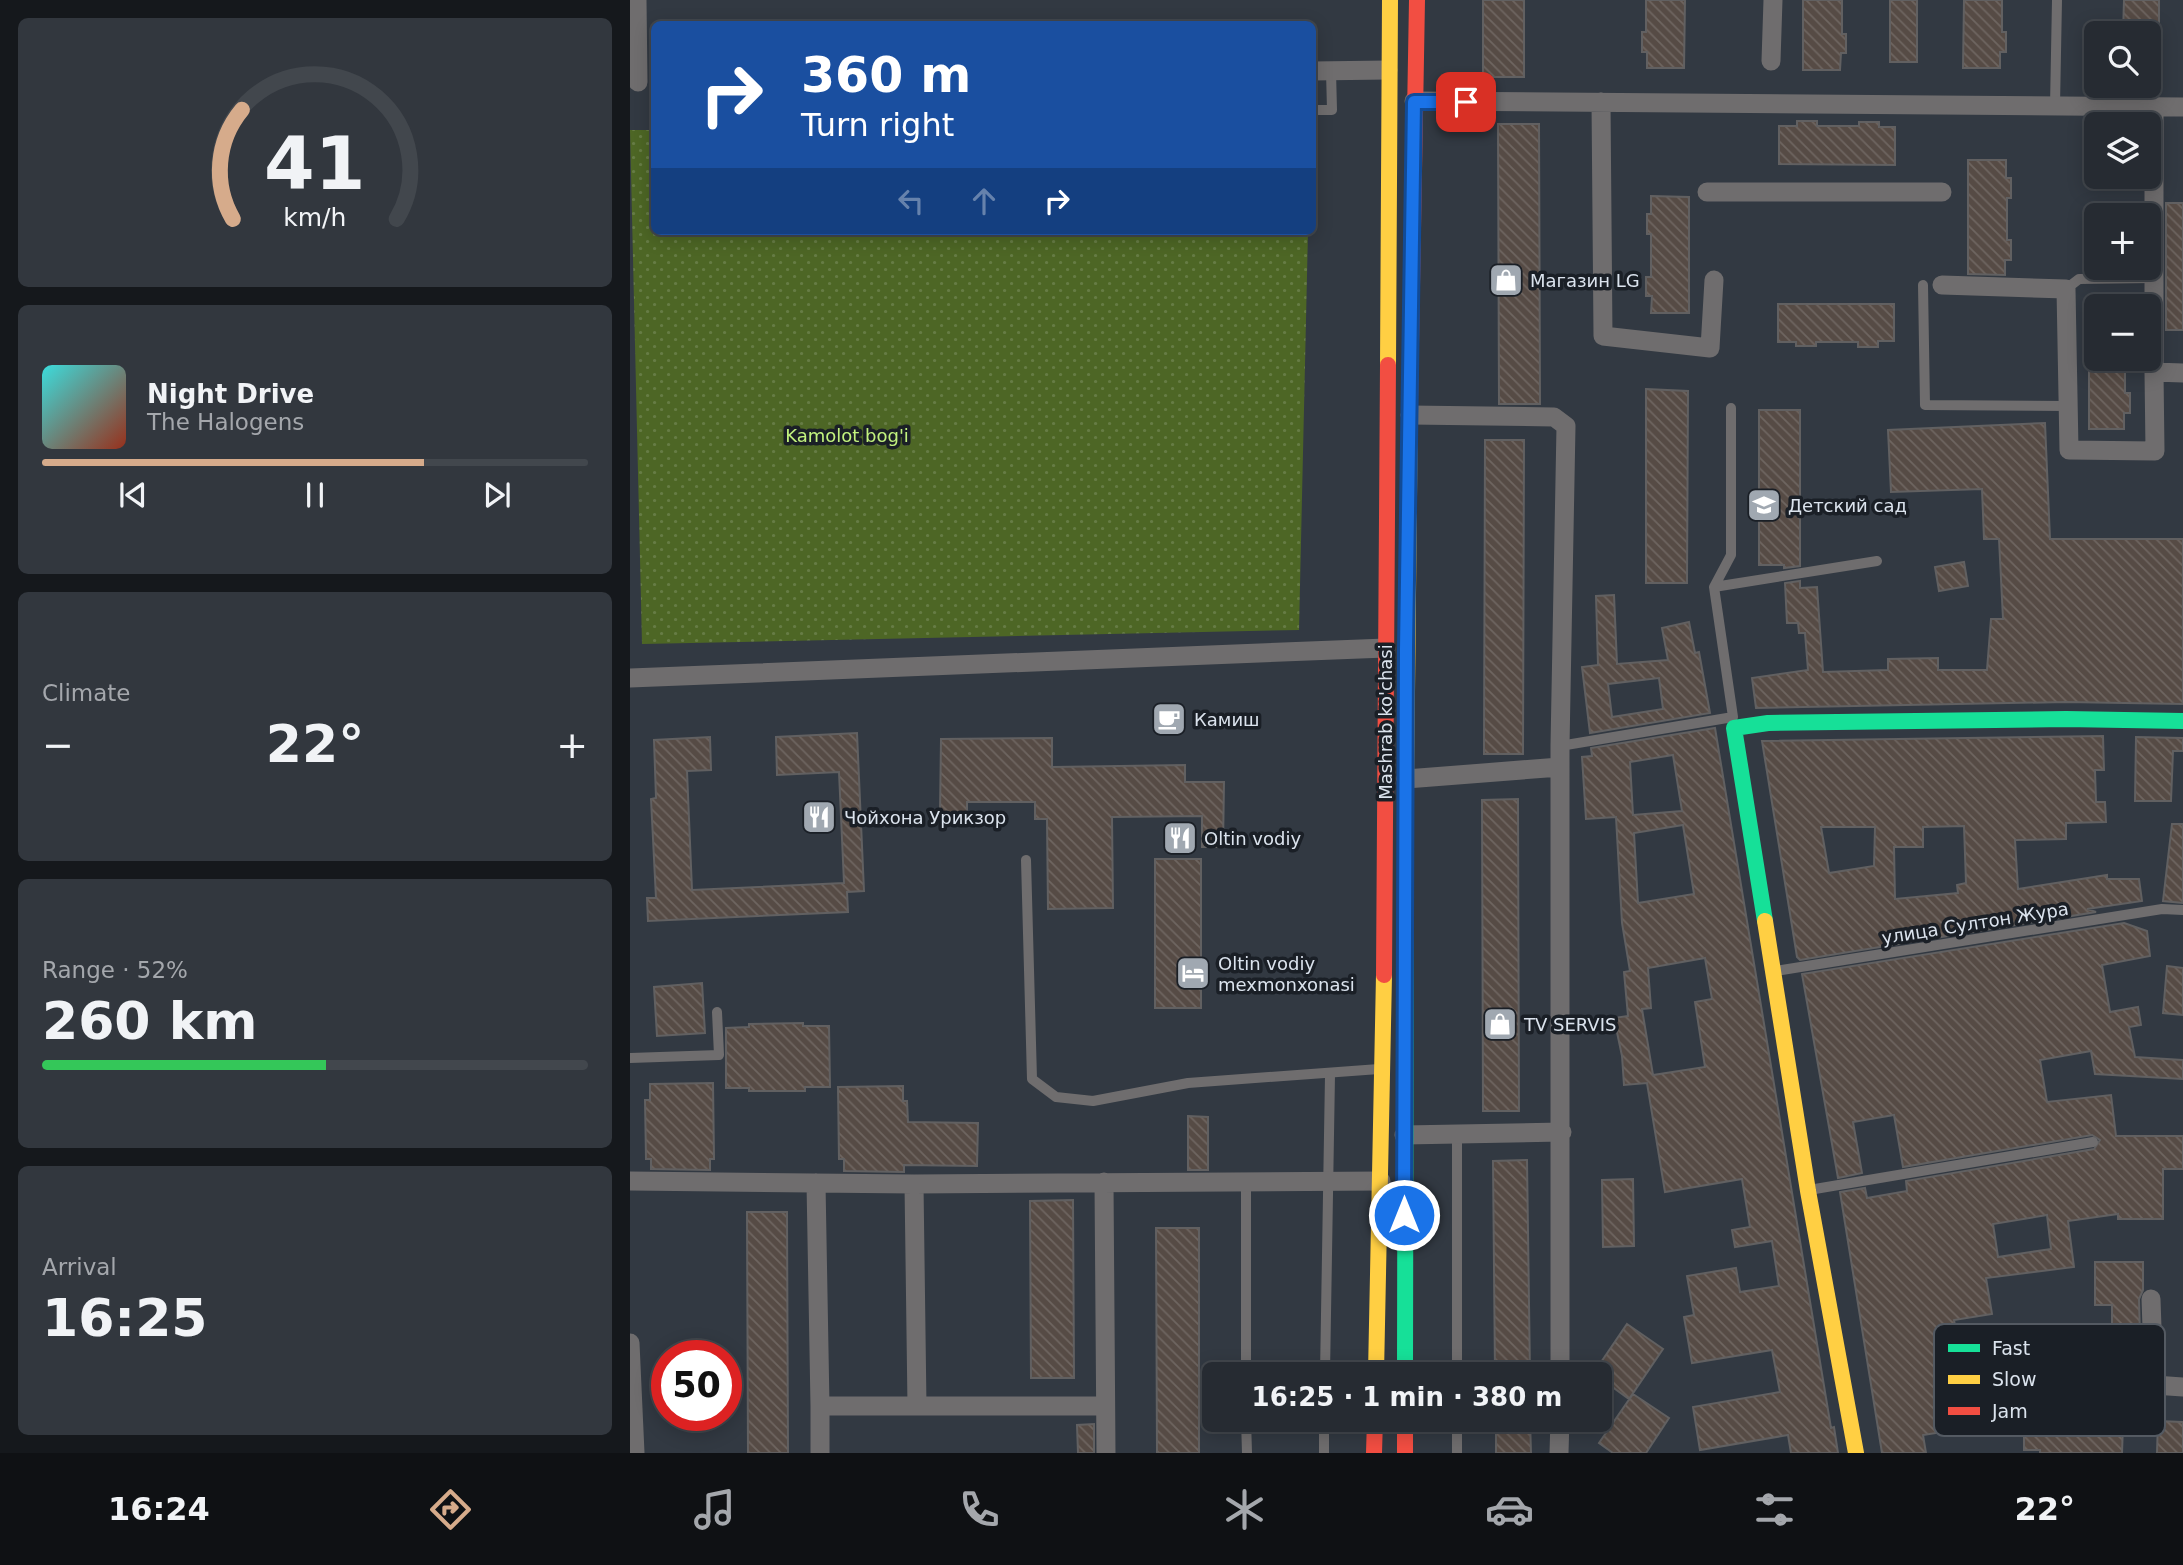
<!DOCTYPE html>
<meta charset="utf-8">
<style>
:root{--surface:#262b32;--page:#32373e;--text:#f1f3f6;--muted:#a4a7ac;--line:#42474d;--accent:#d6ab8b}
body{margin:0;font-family:"DejaVu Sans",sans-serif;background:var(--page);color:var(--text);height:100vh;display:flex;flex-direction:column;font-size:26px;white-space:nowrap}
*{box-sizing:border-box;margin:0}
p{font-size:23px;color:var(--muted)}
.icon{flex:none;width:38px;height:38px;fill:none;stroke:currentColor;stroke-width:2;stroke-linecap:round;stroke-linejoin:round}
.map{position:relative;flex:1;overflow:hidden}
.drawer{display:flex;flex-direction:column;gap:18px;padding:18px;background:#15181c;width:630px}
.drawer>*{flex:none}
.guide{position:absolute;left:21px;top:21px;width:665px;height:214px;border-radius:10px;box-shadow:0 4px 18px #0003,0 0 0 2px var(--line);background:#1a4fa0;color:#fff;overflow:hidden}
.controls{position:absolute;left:1454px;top:21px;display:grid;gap:14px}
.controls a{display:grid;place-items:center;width:77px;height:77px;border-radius:10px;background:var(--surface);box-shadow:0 4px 18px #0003,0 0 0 2px var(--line);font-size:35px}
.speed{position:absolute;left:21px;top:1340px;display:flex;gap:14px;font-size:35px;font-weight:700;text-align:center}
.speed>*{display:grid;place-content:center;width:91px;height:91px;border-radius:50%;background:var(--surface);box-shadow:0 4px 18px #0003,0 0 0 2px var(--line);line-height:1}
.speed .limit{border:10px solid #d22;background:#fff;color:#111}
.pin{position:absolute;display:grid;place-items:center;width:60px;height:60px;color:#fff;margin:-30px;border-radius:14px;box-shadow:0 4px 10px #0006}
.me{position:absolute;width:77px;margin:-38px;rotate:0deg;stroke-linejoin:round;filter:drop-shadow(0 0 5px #0008)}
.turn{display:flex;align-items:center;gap:24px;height:147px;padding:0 35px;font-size:32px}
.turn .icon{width:91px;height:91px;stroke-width:2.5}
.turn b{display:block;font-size:49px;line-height:60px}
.lanes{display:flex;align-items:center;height:66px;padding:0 35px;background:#0003;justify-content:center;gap:35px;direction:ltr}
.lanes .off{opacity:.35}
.big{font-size:52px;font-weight:800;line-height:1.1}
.drawer .widget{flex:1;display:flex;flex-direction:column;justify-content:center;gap:10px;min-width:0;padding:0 24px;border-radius:10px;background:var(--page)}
.drawer .dial{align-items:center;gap:0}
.dial svg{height:182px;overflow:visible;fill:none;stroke:var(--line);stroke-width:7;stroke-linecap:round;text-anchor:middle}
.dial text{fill:var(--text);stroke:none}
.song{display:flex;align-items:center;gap:21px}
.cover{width:84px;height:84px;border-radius:10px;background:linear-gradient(135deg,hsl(180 70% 55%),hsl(10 70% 35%))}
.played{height:7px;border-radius:4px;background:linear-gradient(90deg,var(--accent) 70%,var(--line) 70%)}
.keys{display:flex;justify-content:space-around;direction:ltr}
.heat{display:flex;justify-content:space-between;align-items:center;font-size:38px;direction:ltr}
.charge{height:10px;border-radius:5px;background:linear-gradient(90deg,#34c759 52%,var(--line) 0)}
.trip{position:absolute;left:572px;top:1362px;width:410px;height:70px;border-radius:10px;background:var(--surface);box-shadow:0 4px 18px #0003,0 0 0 2px var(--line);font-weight:800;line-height:70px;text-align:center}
.dock{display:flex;height:112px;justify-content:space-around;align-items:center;background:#0f1114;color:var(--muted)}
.dock .icon{width:49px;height:49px}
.dock .active{color:var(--accent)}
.dock b{font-size:32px;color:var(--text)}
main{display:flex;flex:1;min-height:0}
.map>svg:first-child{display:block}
.park{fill:url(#park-dots)}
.building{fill:url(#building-back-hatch);stroke:#616061;stroke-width:2;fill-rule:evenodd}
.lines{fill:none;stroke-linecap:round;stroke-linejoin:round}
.lane{stroke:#6f6d6e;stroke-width:10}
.street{stroke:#6f6d6e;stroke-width:19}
.fast{stroke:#16e098;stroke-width:16}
.slow{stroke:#ffcf43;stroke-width:16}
.jam{stroke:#f24e42;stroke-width:16}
.route-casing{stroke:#114b97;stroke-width:18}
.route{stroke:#1a73e8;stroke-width:12}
.labels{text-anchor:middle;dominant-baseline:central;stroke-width:7;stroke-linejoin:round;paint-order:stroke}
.poi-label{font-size:18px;fill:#dbe3ed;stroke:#1a1f26;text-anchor:start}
.park-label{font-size:18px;fill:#c2f27e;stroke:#1a1f26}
.street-label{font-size:18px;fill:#dbe3ed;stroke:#1a1f26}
.key{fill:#1a1f26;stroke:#545a62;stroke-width:2}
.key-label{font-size:19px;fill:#dbe3ed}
</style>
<main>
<section class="drawer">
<div class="widget dial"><svg viewBox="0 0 100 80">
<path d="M14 69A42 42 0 1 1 86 69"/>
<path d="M14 69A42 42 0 0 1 18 21" stroke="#d6ab8b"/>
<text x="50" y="56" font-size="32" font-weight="700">41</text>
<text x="50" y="72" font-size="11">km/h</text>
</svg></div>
<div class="widget">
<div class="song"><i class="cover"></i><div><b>Night Drive</b><p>The Halogens</p></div></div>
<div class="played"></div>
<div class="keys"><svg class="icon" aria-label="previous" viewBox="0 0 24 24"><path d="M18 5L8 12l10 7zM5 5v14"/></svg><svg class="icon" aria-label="pause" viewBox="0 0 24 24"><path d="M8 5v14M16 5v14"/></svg><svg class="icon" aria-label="next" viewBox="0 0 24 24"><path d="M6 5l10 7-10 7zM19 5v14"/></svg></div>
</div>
<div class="widget"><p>Climate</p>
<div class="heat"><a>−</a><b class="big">22°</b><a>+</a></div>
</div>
<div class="widget"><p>Range · 52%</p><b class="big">260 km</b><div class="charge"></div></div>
<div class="widget"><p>Arrival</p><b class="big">16:25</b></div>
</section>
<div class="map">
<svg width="1553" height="1453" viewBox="0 0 1553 1453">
<defs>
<pattern id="park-dots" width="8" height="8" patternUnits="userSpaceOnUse" patternTransform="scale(1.75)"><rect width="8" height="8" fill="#4d6625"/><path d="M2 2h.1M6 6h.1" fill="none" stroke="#667c45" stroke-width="1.8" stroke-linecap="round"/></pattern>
<pattern id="building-back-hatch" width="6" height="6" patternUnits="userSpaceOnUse" patternTransform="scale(1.75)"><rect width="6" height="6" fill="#564b45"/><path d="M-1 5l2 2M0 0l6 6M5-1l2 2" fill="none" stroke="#6e6560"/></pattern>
</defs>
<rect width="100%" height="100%" fill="#323942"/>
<path class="park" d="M 0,130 L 24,130 L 24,231 L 678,231 L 669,630 L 12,644 Z"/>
<path class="building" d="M 853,0 L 894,0 L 894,77 L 853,77 Z
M 1016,0 L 1055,0 L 1054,68 L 1017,68 L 1017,52 L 1012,52 L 1012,32 L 1016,32 Z
M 1173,0 L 1212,0 L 1212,34 L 1216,34 L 1216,53 L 1211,53 L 1210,70 L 1173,70 Z
M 1260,0 L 1287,0 L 1287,62 L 1260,62 Z
M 1334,0 L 1372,0 L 1372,32 L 1376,32 L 1376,52 L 1370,52 L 1370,68 L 1333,68 Z
M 1494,0 L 1529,0 L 1529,33 L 1493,33 Z
M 1167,121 L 1187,121 L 1187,126 L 1229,126 L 1229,122 L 1249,122 L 1249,127 L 1265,127 L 1265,165 L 1149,164 L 1149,126 L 1167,126 Z
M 868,124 L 909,124 L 910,404 L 869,404 Z
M 1338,160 L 1376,160 L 1376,178 L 1381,178 L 1381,198 L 1377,198 L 1377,240 L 1381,240 L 1381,260 L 1375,260 L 1375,275 L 1338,274 Z
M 1021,196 L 1059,197 L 1059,313 L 1021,313 L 1022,296 L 1016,296 L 1016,277 L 1021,277 L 1021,234 L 1017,234 L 1017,214 L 1021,214 Z
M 1536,203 L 1553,203 L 1553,330 L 1536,330 Z
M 1148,304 L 1264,304 L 1264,341 L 1248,341 L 1248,347 L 1228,347 L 1228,342 L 1186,342 L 1186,346 L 1166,346 L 1166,342 L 1148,342 Z
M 1459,359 L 1495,359 L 1495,393 L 1500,393 L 1500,413 L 1494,413 L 1494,429 L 1459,429 Z
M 1016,389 L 1058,391 L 1057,583 L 1016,583 Z
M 1129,410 L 1170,410 L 1170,566 L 1154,568 L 1154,565 L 1129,565 Z
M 1415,423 L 1420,539 L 1553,539 L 1553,704 L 1436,702 L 1126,708 L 1122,678 L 1178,670 L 1175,633 L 1169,633 L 1168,623 L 1157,623 L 1155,583 L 1170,581 L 1170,588 L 1187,587 L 1193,672 L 1258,670 L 1258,659 L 1308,658 L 1308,670 L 1357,670 L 1361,619 L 1373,619 L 1369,539 L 1354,539 L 1352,489 L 1261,492 L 1258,430 Z
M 855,440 L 894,440 L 893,754 L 854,754 Z
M 1334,562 L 1338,586 L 1309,591 L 1305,567 Z
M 984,595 L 987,664 L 1038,660 L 1032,628 L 1059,622 L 1065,653 L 1069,652 L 1080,713 L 960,733 L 952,667 L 968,665 L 966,596 ZM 1029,678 L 1033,709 L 982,717 L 978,684 Z
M 1085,728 L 1201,1428 L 1204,1427 L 1208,1453 L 1161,1453 L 1158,1435 L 1070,1450 L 1063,1407 L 1150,1392 L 1142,1350 L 1062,1363 L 1054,1317 L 1064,1315 L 1057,1276 L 1106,1268 L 1110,1292 L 1149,1286 L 1142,1241 L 1105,1247 L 1102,1230 L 1120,1227 L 1112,1179 L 1035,1192 L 1017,1083 L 994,1085 L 992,1056 L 984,1018 L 998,1016 L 994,972 L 1000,971 L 992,923 L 986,817 L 956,819 L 952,757 L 962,756 L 961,748 ZM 1043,755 L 1052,811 L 1003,815 L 1000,762 ZM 1053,825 L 1064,894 L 1008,903 L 1004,833 ZM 1075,958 L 1082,999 L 1065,1002 L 1075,1067 L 1023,1075 L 1012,1009 L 1021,1008 L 1018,968 Z
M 227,733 L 234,891 L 217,892 L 218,912 L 18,921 L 17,898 L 26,898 L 21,799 L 26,798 L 24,740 L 80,737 L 81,770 L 57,771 L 62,890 L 214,883 L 209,772 L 147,775 L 146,737 Z
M 1473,736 L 1474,770 L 1465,770 L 1466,802 L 1475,802 L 1476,822 L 1436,823 L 1436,839 L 1385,840 L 1388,889 L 1477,875 L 1477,879 L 1509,879 L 1512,901 L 1457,909 L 1466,912 L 1170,960 L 1167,957 L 1132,741 ZM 1334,826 L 1336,883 L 1327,885 L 1328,893 L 1265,899 L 1264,847 L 1293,847 L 1293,827 ZM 1191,827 L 1245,827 L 1244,866 L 1199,873 Z
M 1506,737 L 1553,738 L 1553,751 L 1543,751 L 1541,801 L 1505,801 Z
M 422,738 L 422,767 L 555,765 L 555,782 L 594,782 L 593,847 L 572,847 L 572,816 L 482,817 L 483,908 L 418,909 L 417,819 L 405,819 L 405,802 L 337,802 L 337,814 L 310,814 L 311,739 Z
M 888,799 L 889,1111 L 853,1111 L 852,800 Z
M 1542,824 L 1553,824 L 1553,903 L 1533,901 Z
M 525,859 L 571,859 L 571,1008 L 525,1008 Z
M 1494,923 L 1517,931 L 1520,956 L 1472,965 L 1480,1012 L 1508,1007 L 1511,1025 L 1499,1027 L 1505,1057 L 1553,1060 L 1553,1079 L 1465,1074 L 1461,1051 L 1410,1060 L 1417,1102 L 1481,1095 L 1486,1136 L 1553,1136 L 1553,1169 L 1533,1169 L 1533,1219 L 1488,1219 L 1488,1214 L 1438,1221 L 1444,1267 L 1356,1278 L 1362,1314 L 1324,1320 L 1332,1365 L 1382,1356 L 1389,1397 L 1410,1396 L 1410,1431 L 1441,1431 L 1441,1423 L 1493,1425 L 1492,1453 L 1410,1453 L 1410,1450 L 1394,1450 L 1394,1419 L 1293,1435 L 1296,1453 L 1252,1453 L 1210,1192 L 1235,1188 L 1237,1198 L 1277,1191 L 1276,1181 L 1464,1149 L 1470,1140 L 1462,1135 L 1273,1167 L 1264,1115 L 1223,1122 L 1232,1173 L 1208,1178 L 1172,974 ZM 1417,1215 L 1421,1249 L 1368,1257 L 1363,1224 Z
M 1537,966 L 1553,968 L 1553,1015 L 1533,1013 Z
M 72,983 L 75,1033 L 27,1036 L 24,987 Z
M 173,1023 L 173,1026 L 199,1026 L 200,1087 L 175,1087 L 175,1091 L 119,1091 L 119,1088 L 96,1088 L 96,1028 L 119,1027 L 119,1024 Z
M 83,1083 L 84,1159 L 80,1159 L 80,1170 L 21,1169 L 21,1159 L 16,1159 L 15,1100 L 20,1100 L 20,1084 Z
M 273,1086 L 273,1101 L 277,1101 L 278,1122 L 348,1123 L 347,1166 L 274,1165 L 274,1172 L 214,1171 L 214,1159 L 209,1159 L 208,1087 Z
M 558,1116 L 578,1117 L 578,1170 L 558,1170 Z
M 897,1160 L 900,1374 L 865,1374 L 863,1161 Z
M 1003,1179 L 1004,1246 L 973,1247 L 972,1180 Z
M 443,1200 L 444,1378 L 401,1378 L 400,1201 Z
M 117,1212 L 157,1212 L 158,1453 L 118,1453 Z
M 526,1228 L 569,1228 L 569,1453 L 527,1453 Z
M 1465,1262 L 1513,1262 L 1513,1290 L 1509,1299 L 1510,1335 L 1482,1335 L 1482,1305 L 1465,1305 Z
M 997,1324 L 1033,1349 L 999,1399 L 970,1378 L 970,1374 L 963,1374 Z
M 1003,1394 L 1039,1418 L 1016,1453 L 983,1453 L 969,1443 Z
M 866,1419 L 900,1419 L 901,1453 L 866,1453 Z
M 1528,1421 L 1553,1422 L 1553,1453 L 1527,1453 Z
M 464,1424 L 464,1453 L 448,1453 L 447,1425 Z"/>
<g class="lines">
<path class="lane" d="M 1425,106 L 1427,0
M 682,110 L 702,110 L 701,71
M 1293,285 L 1295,405 L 1437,406
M 1436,289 L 1449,279 L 1524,278
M 1084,587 L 1101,555 L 1101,408
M 930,746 L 1103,717 L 1084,587 L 1247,561
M 396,860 L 402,1079 L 426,1097 L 463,1101 L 558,1083 L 749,1069
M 1146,971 L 1532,909 L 1553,910
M 0,1058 L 89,1055 L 87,1012
M 827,1134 L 827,1374
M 1179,1190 L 1463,1142
M 616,1374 L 616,1182
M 695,1374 L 700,1075
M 616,1419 L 617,1453
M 827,1419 L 827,1453
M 694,1453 L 694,1419"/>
<path class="street" d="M 7,0 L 8,82
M 1141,61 L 1143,0
M 682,71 L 758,70
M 784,101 L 1553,107
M 971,102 L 973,336 L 1080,348 L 1084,280
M 1524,107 L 1524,372 L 1553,373
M 1077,192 L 1312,192
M 1312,285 L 1436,289 L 1439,450 L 1525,451 L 1524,372
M 780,415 L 924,417 L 936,426 L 930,746 L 930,1374
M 0,678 L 756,648
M 776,779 L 930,767
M 774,1135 L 932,1132
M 0,1181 L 284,1184 L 751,1181
M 474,1182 L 476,1453
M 186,1183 L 190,1406 L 475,1406
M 284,1184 L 287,1406
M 1521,1299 L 1524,1385
M 0,1343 L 5,1453
M 190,1406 L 190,1453
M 1434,1411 L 1516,1413 L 1525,1405 L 1524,1385 L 1553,1387
M 929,1453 L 930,1419"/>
<path class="fast" d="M 1135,921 L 1104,728 L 1138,723 L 1436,719 L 1553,721
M 775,1374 L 776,789"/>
<path class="slow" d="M 758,365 L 760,0
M 776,789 L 780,401
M 1135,921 L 1178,1191 L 1226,1453
M 746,1374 L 754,975"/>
<path class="jam" d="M 780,401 L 787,0
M 754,975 L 758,365
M 775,1419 L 775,1453
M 744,1453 L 745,1419"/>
</g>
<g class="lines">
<g class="route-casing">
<path id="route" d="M 774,1215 L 776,649 L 784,102 L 836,102"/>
</g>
<use href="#route" class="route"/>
</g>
<defs>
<g id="shop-square" transform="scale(1.75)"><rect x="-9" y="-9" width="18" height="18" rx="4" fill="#a0a8b1" stroke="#1a1f26"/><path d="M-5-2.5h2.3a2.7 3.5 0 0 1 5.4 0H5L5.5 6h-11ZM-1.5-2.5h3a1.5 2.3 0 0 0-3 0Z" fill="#fff"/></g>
<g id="school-square" transform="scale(1.75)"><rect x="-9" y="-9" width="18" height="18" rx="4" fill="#a0a8b1" stroke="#1a1f26"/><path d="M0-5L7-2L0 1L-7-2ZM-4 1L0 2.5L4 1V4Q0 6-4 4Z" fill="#fff"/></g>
<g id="cafe-square" transform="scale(1.75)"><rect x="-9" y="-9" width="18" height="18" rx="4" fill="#a0a8b1" stroke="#1a1f26"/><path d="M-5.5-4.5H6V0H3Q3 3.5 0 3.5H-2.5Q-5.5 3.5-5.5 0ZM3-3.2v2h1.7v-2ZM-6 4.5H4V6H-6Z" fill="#fff"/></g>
<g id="restaurant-square" transform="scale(1.75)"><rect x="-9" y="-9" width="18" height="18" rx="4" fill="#a0a8b1" stroke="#1a1f26"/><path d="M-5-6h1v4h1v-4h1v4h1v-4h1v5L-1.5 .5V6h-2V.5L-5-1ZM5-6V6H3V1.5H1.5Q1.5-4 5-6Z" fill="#fff"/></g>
<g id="hotel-square" transform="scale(1.75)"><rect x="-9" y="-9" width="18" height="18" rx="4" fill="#a0a8b1" stroke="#1a1f26"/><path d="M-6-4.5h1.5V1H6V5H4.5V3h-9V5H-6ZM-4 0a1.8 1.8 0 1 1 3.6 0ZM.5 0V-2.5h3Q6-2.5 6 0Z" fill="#fff"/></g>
</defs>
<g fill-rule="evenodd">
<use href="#shop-square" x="876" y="280"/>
<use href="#school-square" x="1134" y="505"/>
<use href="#cafe-square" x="539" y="719"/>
<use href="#restaurant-square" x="189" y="817"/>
<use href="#restaurant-square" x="550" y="838"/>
<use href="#hotel-square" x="563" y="973"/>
<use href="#shop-square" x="870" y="1024"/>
</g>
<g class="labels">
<g class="poi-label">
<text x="900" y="280">Магазин LG</text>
<text x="1158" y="505">Детский сад</text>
<text x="564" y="719">Камиш</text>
<text x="214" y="817">Чойхона Урикзор</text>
<text x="574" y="838">Oltin vodiy</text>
<text x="588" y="963">Oltin vodiy<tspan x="588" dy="21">mexmonxonasi</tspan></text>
<text x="894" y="1024">TV SERVIS</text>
</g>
<g class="park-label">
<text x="217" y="435">Kamolot bog'i</text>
</g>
<g class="street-label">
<text transform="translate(755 722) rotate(-90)">Mashrab ko'chasi</text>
<text transform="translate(1345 923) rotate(-9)">улица Султон Жура</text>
</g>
</g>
<rect x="1304" y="1324" width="231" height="112" rx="10" class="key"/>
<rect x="1318" y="1344" width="32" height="8" fill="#16e098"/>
<rect x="1318" y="1375" width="32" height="9" fill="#ffcf43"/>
<rect x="1318" y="1407" width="32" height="8" fill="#f24e42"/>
<g class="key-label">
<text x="1362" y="1355">Fast</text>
<text x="1362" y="1386">Slow</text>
<text x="1362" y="1418">Jam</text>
</g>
</svg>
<div class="controls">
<a><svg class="icon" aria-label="search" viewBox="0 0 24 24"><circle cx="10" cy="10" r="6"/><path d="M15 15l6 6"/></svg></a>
<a><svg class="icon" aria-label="layers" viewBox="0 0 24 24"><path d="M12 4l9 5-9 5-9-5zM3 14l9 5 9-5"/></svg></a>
<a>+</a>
<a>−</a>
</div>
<div class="speed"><div class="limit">50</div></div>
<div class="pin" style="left:836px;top:102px;background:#d93025"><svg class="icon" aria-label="arrive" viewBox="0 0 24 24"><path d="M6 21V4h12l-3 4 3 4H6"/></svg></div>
<svg class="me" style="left:774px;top:1215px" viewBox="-20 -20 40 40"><circle r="17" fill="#1a73e8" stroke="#fff" stroke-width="3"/><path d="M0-11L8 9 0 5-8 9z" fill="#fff"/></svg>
<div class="trip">16:25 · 1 min · 380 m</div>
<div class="guide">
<div class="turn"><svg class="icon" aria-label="right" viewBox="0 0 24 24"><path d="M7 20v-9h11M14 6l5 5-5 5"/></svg><div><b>360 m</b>Turn right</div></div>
<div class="lanes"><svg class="icon off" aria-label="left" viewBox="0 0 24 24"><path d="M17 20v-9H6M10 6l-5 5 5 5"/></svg><svg class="icon off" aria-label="ahead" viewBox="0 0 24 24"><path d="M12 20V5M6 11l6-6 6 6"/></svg><svg class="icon" aria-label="right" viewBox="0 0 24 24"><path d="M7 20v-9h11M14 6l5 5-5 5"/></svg></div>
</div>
</div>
</main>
<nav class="dock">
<b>16:24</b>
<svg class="icon active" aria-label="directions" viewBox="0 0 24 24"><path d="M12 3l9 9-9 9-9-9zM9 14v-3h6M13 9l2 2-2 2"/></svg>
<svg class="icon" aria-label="music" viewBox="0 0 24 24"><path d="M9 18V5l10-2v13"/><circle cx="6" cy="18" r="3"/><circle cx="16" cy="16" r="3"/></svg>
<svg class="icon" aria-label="phone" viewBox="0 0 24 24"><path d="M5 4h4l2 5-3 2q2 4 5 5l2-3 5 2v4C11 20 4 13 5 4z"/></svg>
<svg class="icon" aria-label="climate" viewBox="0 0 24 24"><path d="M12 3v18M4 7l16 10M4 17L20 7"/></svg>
<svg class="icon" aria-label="car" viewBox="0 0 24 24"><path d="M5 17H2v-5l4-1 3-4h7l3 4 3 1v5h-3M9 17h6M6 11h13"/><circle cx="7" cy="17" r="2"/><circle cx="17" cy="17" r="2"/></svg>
<svg class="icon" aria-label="filters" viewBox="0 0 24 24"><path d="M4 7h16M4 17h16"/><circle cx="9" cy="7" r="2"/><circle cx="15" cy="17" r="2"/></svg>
<b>22°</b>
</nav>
